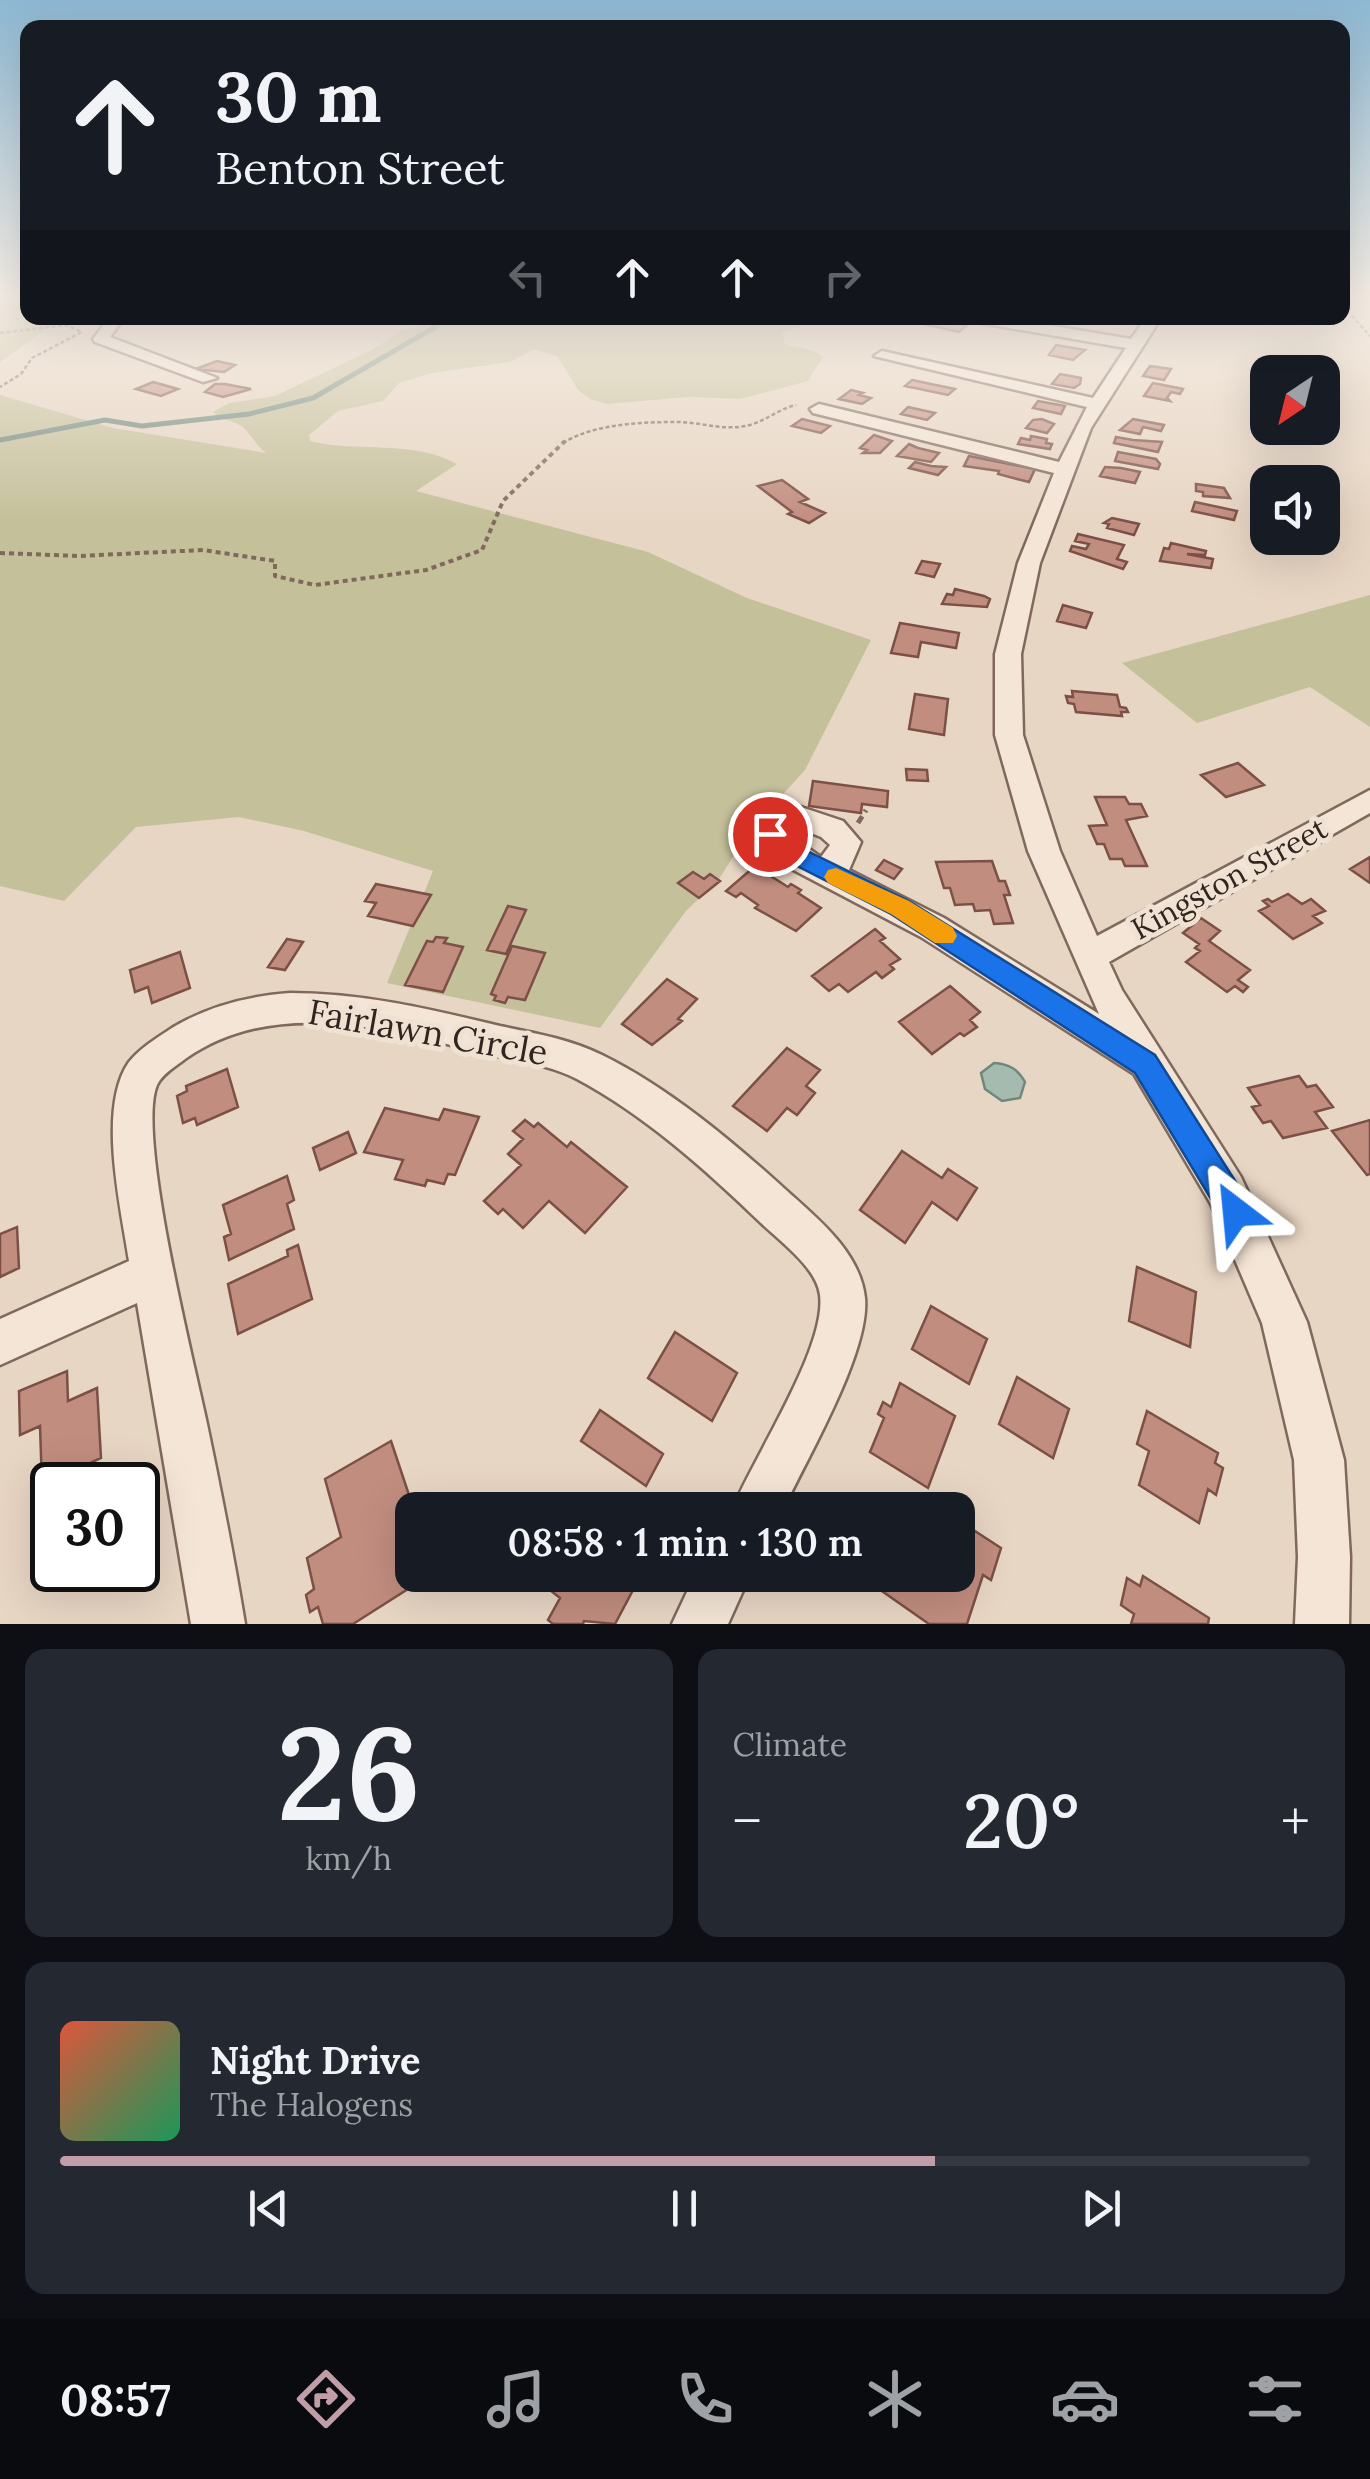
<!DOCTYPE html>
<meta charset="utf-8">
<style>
:root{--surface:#171b24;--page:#242831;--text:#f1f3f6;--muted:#9ea1a6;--line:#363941;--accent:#c19ea7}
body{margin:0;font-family:Lora,serif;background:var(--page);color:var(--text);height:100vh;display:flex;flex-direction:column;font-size:38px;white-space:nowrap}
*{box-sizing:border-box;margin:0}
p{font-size:32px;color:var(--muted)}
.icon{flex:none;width:55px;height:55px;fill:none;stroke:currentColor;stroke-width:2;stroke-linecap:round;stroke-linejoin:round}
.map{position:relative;height:1624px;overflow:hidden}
.panel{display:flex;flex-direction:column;gap:25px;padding:25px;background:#0d0f14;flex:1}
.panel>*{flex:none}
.hud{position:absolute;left:20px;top:20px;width:1330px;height:305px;border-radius:20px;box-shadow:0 10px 40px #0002;background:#171b24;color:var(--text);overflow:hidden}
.needle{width:65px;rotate:215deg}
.buttons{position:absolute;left:1250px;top:355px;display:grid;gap:20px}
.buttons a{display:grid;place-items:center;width:90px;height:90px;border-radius:20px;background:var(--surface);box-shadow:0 10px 40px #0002;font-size:50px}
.speed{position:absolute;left:30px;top:1462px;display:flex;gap:20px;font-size:50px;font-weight:700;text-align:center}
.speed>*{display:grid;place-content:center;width:130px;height:130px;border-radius:50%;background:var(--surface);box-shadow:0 10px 40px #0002;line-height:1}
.speed .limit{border:5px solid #111;border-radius:15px;background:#fff;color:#111}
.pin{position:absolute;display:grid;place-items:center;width:85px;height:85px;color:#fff;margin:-42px;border:5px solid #fff;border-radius:50%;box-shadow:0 2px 10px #0007}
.me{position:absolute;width:110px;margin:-55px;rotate:331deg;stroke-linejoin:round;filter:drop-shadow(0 0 8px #0008)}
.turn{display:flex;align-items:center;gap:35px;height:210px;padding:0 30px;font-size:45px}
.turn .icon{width:130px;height:130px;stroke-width:2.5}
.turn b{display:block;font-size:70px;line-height:85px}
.lanes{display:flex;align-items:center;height:95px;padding:0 30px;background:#0003;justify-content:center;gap:50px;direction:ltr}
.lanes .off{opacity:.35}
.big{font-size:75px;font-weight:600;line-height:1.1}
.panel .card{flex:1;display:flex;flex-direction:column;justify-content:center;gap:15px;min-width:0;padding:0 35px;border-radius:20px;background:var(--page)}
.panel .dial{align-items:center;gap:0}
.dial b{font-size:130px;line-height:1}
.song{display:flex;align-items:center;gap:30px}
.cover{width:120px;height:120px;border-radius:15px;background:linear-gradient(135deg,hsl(10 70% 55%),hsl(150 70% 35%))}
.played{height:10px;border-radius:5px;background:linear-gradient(90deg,var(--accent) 70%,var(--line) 70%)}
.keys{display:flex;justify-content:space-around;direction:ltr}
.heat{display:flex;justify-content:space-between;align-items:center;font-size:55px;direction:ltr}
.panel .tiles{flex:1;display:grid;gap:25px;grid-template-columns:1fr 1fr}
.card:last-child{grid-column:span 2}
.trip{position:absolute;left:395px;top:1492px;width:580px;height:100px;border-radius:20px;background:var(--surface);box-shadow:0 10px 40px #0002;font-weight:600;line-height:100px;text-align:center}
.tabs{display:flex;height:160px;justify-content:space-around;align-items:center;background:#090b0e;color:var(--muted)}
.tabs .icon{width:70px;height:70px}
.tabs .selected{color:var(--accent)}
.tabs b{font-size:45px;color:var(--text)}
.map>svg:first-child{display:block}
.green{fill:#c4c09a}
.water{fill:#a5bbb0;stroke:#6e887c;stroke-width:2.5}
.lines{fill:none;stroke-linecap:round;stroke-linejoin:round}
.stream{stroke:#6e887c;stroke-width:5}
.building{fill:#c18d7f;stroke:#7c5046;stroke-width:2.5}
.minor-casing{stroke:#80685d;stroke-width:5}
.path-far2{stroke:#80685d;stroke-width:2.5;stroke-dasharray:4 2.5;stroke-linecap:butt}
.path-far1{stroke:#80685d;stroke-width:4;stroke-dasharray:5 4;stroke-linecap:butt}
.path{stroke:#80685d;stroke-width:5;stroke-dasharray:8 5;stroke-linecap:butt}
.minor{fill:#f4e5d6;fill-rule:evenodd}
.route{fill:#1a73e8;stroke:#114b97;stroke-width:2.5}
.slow{fill:#f59e0b}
.labels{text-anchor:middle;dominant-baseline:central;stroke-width:10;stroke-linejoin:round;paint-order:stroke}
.street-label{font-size:30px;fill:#32241f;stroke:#f0e2d3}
.near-street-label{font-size:35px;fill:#32241f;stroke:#f0e2d3}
</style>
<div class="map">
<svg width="1370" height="1624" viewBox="0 0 1370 1624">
<rect width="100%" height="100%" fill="#e8d6c4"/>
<path class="green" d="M 0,296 L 27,296 L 28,318 L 62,318 L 0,362 Z
M 424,318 L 823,318 L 782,332 L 785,344 L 814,351 L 823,357 L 808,381 L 740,399 L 688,397 L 607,404 L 590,399 L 578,390 L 558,357 L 535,349 L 510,362 L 432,373 L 399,383 L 383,401 L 338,411 L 309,435 L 310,441 C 360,453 410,439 457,464 L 416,491 L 648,552 L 747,598 L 871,640 L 805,770 L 750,830 L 719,879 L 686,911 L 600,1028 L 387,983 L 433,871 L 304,831 L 239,817 L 136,827 L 64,901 L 0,886 L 0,395 L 113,428 L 266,453 C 258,447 252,436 244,428 C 235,420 222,421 213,412 L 229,403 L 275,396 L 372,350 L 402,330 L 421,326 Z
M 1370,595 L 1370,727 L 1310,687 L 1197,723 L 1122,663 Z"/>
<path class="water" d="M 994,1063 C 1009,1064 1018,1069 1025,1082 L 1020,1098 L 1002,1101 L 985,1089 L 981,1073 Z"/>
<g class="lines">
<path class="stream" d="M 0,440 L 105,420 L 142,426 L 249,414 L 313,398 L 437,326 L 420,318"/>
</g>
<path class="building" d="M 924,319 L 948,322 L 966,326 L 959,332 L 918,323 Z
M 1056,345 L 1085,350 L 1073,360 L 1049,355 Z
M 217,361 L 235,365 L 224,372 L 196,369 Z
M 1150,366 L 1171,369 L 1164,380 L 1143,376 Z
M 1060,374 L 1081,378 L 1080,384 L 1074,388 L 1052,384 Z
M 912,380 L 955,389 L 948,395 L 905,386 Z
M 153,382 L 178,389 L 161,396 L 136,389 Z
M 1153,383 L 1183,389 L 1180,394 L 1171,392 L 1167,398 L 1170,401 L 1144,396 Z
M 215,384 L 225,384 L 251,389 L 223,397 L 205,392 Z
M 851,390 L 863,393 L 859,395 L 871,398 L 862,404 L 839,399 Z
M 1038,401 L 1065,406 L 1061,414 L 1033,408 Z
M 908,407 L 935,413 L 927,420 L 901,414 Z
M 802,419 L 830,426 L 821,433 L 792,426 Z
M 1133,419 L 1164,425 L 1161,431 L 1143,427 L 1140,434 L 1120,430 Z
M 1033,420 L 1042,419 L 1054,424 L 1047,433 L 1026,428 Z
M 874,435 L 892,441 L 880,453 L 863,453 L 867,450 L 860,448 Z
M 1031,436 L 1047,439 L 1046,443 L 1052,444 L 1050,449 L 1018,444 L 1021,438 L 1030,440 Z
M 1116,437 L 1133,440 L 1162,442 L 1158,452 L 1114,443 Z
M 909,444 L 918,448 L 939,453 L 931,462 L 897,456 Z
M 1118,452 L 1156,459 L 1160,464 L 1158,469 L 1115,461 Z
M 969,456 L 1035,469 L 1029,482 L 1017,479 L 998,474 L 999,471 L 964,466 Z
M 915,462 L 931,466 L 946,467 L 938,475 L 909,468 Z
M 1105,467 L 1121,468 L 1140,472 L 1135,483 L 1100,476 Z
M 782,480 L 808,499 L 800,502 L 825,513 L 809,523 L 788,514 L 792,512 L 758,486 Z
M 1196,484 L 1224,488 L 1230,498 L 1203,496 L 1203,492 L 1196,491 Z
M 1195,502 L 1237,511 L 1234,520 L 1192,511 Z
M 1112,518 L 1139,524 L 1134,535 L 1107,528 L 1109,524 L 1104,523 Z
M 1078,534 L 1124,545 L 1117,559 L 1127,562 L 1123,569 L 1070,551 L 1072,546 L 1086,549 L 1089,544 L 1075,541 Z
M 1171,543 L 1206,551 L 1205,555 L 1187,554 L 1213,559 L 1211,568 L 1160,561 L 1164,548 L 1169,549 Z
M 922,561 L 940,564 L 934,577 L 916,573 Z
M 955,589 L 984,596 L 990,599 L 987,607 L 942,604 L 947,594 L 953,595 Z
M 1063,605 L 1092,613 L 1086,628 L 1057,621 Z
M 900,623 L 959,633 L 956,648 L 921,642 L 918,657 L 891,653 Z
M 1072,691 L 1117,695 L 1120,707 L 1126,708 L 1128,712 L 1121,712 L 1122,716 L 1076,712 L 1074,704 L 1068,703 L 1066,696 L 1073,697 Z
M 915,694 L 948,699 L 944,735 L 909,729 Z
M 1238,763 L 1264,785 L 1226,797 L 1201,775 Z
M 906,769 L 927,770 L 928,781 L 907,780 Z
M 813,781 L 888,791 L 887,807 L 862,804 L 861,813 L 809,806 Z
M 1095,797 L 1125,797 L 1129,804 L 1141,804 L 1147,816 L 1126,820 L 1147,866 L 1125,866 L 1122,859 L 1110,859 L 1104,844 L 1097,844 L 1089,826 L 1107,825 Z
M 1370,857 L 1370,883 L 1350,869 Z
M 884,860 L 902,869 L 894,879 L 876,870 Z
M 992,861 L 999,881 L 1005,881 L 1010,895 L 1004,895 L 1013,923 L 994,924 L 990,910 L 975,911 L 973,904 L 955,905 L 950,888 L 944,888 L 936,862 Z
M 755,866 L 788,887 L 791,884 L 801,890 L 798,893 L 821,908 L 796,931 L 755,908 L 758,905 L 741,893 L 736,897 L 726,891 Z
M 693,872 L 704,879 L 710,874 L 720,881 L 699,898 L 678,883 Z
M 376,884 L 431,895 L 413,926 L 368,916 L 376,903 L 365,901 Z
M 1288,894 L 1302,904 L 1311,899 L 1325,911 L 1313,916 L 1322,923 L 1293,939 L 1259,911 L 1269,906 L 1263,901 L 1268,899 L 1272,902 Z
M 508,906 L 526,910 L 506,954 L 487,950 Z
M 1201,918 L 1220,931 L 1209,941 L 1250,970 L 1238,980 L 1248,987 L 1243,992 L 1235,986 L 1227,992 L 1186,962 L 1200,951 L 1195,948 L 1199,944 L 1183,933 Z
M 875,929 L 885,938 L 880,941 L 900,959 L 890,965 L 894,969 L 882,978 L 876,972 L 848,992 L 839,984 L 829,991 L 812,976 Z
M 436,937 L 447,938 L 444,943 L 463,947 L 443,992 L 405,985 L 427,941 L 433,942 Z
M 287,939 L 303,942 L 285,970 L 268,967 Z
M 512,946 L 545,953 L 525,1000 L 508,997 L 505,1003 L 494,1000 L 496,996 L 491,994 Z
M 180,952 L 190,988 L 152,1003 L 148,987 L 135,992 L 130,970 Z
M 667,979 L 697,999 L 678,1019 L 682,1021 L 652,1045 L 622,1024 Z
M 950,986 L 980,1012 L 970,1020 L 977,1027 L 964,1036 L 960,1033 L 932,1054 L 899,1022 Z
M 787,1048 L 820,1070 L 806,1086 L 815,1093 L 797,1115 L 787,1108 L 767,1131 L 733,1106 Z
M 227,1069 L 238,1107 L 197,1125 L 195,1118 L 183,1123 L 177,1096 L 187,1091 L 186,1086 Z
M 1299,1076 L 1307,1087 L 1316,1085 L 1333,1107 L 1315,1112 L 1327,1128 L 1283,1138 L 1271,1121 L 1263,1123 L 1252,1107 L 1260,1105 L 1248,1088 Z
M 385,1108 L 439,1120 L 444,1109 L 479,1117 L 455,1175 L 448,1174 L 444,1184 L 427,1180 L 425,1186 L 395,1179 L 403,1160 L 364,1152 Z
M 525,1120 L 534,1127 L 538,1123 L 567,1147 L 571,1142 L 627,1187 L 585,1233 L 549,1201 L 523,1228 L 503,1209 L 498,1214 L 484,1201 L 521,1165 L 508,1154 L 523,1139 L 513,1131 Z
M 1370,1120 L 1370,1174 L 1367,1175 L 1332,1131 Z
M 348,1132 L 356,1153 L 320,1170 L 313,1148 Z
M 902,1151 L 942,1178 L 948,1169 L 977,1188 L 957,1220 L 932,1202 L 905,1243 L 860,1210 Z
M 287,1176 L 294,1200 L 287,1204 L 294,1229 L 229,1260 L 224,1237 L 231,1234 L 223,1205 Z
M 17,1227 L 19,1268 L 0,1277 L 0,1234 Z
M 298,1245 L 312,1299 L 238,1334 L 228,1284 L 288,1256 L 287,1250 Z
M 1137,1267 L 1196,1292 L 1190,1347 L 1129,1321 Z
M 931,1306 L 987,1339 L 969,1384 L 912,1349 Z
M 675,1332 L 737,1373 L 712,1421 L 648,1378 Z
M 67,1371 L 68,1401 L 97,1388 L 101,1458 L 42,1485 L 40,1426 L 20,1435 L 19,1391 Z
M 1017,1377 L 1069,1409 L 1053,1458 L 999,1424 Z
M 900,1383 L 955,1416 L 928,1488 L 870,1452 L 884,1418 L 878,1414 L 883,1402 L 891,1407 Z
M 600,1410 L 663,1454 L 646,1486 L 581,1441 Z
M 1147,1411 L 1218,1453 L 1215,1463 L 1223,1468 L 1216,1495 L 1208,1489 L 1199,1523 L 1139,1485 L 1149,1451 L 1137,1444 Z
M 391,1441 L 414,1510 L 412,1575 L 430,1575 L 353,1624 L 323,1624 L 318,1607 L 310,1612 L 306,1595 L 314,1589 L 307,1558 L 341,1537 L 325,1479 Z
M 958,1520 L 1001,1548 L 991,1580 L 983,1575 L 967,1624 L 929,1624 L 879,1589 L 885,1575 L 958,1575 Z
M 531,1575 L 641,1575 L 615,1624 L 584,1621 L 583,1624 L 553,1624 L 548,1620 L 560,1598 Z
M 1143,1576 L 1209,1618 L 1208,1624 L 1131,1624 L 1134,1614 L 1121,1605 L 1127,1578 L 1140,1586 Z"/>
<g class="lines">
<g class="minor-casing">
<path id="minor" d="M 109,318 L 124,318 L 110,337 L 217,378 L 203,382 L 95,342 L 93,339 Z
M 973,318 L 1005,318 L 1131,339 L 1146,318 L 1161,318 L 1091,428 L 1040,563 L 1021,654 L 1023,735 L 1060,851 L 1097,936 L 1370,790 L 1370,813 L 1109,962 L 1122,990 L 1241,1177 L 1307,1322 L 1344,1460 L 1350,1557 L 1349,1624 L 1295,1624 L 1298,1557 L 1294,1460 L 1262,1323 L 1211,1204 L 1134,1074 L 921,937 L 786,866 L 765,850 L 755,834 L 764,814 L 786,802 L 843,821 L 861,842 L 849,870 L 944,918 L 1099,1014 L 1028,851 L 995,735 L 995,654 L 1018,563 L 1054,473 L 813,413 L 810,409 L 819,404 L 1059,462 L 1087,407 L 874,356 L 882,351 L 1093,398 L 1126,348 L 981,323 ZM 791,825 L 821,837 L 830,845 L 821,857 L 786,833 Z
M 290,993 C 362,993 430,1009 500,1026 C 534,1033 570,1039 602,1055 C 669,1088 732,1141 786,1190 C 818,1219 860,1252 865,1298 C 870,1352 807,1458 783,1510 L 732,1510 C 753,1458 827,1347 820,1295 C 817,1268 780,1241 761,1223 C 707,1171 645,1115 577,1079 C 548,1064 511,1060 479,1052 C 382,1028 274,997 185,1059 C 176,1066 162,1074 157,1085 C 136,1134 194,1362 207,1424 C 221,1491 234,1557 245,1624 L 191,1624 L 137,1303 L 0,1365 L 0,1319 L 129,1261 C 121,1208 97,1108 129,1062 C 140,1048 157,1038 172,1028 C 208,1006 248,996 290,993 Z
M 695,1575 L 750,1575 L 728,1624 L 672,1624 Z"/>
</g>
<path class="path-far2" d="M 1370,296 L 1354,297 L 1346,309 L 1370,336
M 0,333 L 66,325 L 82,332 L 32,358 L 21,374 L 0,387
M 563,443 C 593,424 641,422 677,422 C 697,422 719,429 739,427 C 762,425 775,410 796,405"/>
<path class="path-far1" d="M 0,553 L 79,556 L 203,550 L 275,561 L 275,576 L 315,585 L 426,570 L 482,550 L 503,501 L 565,441"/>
<path class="path" d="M 858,823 L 866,810"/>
<use href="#minor" class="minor"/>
</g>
<linearGradient id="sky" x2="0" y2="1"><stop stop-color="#8db7d2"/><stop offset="0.57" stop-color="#f5ede4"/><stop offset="1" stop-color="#f5ede4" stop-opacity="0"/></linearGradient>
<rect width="1370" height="523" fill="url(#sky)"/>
<path class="route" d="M 770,826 L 778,829 L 783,839 L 909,901 L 1155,1055 L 1248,1201 L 1252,1212 L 1248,1222 L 1236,1227 L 1225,1222 L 1135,1073 L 891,914 L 766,850 L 758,834 Z"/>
<path class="slow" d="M 836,868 L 909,901 L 953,928 L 957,936 L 953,943 L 935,943 L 891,914 L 828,883 L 824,877 L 828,870 Z"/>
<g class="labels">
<g class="street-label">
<text transform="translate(1229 878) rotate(-29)">Kingston Street</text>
</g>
<g class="near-street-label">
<text transform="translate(428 1032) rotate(10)">Fairlawn Circle</text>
</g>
</g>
</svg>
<div class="buttons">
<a><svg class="needle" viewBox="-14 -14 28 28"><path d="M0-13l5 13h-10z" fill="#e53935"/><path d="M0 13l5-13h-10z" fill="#9ea1a6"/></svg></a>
<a><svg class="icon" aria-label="sound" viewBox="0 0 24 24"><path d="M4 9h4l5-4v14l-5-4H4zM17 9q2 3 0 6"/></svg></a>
</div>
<div class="speed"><div class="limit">30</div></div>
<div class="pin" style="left:770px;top:834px;background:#d93025"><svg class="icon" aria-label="arrive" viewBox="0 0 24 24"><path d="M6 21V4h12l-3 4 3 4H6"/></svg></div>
<svg class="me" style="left:1236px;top:1212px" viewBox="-20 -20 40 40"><path d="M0-17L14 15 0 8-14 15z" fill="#1a73e8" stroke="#fff" stroke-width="4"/></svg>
<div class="trip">08:58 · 1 min · 130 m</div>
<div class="hud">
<div class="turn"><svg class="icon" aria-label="ahead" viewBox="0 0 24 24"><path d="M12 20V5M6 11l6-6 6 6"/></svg><div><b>30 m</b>Benton Street</div></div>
<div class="lanes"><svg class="icon off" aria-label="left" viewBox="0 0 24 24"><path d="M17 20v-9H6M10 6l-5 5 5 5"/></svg><svg class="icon" aria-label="ahead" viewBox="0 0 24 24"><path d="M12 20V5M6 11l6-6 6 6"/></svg><svg class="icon" aria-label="ahead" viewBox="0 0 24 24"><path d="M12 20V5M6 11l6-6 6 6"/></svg><svg class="icon off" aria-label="right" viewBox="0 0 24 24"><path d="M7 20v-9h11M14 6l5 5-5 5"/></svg></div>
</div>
</div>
<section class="panel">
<div class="tiles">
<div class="card dial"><b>26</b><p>km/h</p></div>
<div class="card"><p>Climate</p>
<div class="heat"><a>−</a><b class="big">20°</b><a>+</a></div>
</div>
<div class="card">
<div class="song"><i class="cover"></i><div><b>Night Drive</b><p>The Halogens</p></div></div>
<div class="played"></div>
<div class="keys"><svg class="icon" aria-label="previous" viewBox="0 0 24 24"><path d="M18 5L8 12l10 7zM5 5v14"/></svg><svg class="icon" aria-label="pause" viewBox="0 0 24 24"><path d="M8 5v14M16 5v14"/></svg><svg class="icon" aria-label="next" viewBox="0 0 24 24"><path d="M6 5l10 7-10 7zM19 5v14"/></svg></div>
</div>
</div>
</section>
<nav class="tabs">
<b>08:57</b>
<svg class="icon selected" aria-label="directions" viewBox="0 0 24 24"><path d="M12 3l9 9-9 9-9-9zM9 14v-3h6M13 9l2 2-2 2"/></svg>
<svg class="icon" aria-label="music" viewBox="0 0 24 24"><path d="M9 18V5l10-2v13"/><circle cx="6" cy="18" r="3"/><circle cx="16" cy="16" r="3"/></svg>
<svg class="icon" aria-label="phone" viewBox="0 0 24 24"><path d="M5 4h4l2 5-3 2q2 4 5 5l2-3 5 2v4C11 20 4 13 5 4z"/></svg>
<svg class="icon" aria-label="climate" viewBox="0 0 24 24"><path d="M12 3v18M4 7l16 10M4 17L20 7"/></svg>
<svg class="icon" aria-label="car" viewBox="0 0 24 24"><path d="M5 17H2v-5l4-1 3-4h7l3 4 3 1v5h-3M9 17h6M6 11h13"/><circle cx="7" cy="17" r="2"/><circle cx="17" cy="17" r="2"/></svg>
<svg class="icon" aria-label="filters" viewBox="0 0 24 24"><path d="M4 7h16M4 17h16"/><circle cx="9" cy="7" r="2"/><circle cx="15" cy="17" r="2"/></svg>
</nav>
